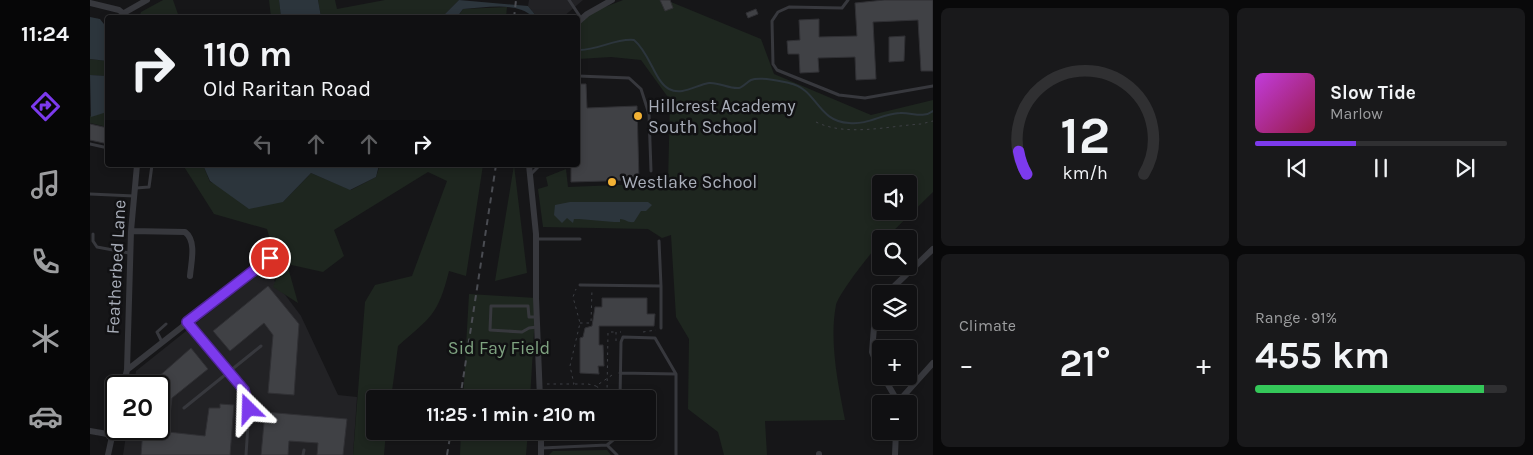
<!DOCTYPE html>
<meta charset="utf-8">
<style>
:root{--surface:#101012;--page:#19191b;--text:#f1f3f6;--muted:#9c9d9f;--line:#303032;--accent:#7c3aed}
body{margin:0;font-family:Karla,sans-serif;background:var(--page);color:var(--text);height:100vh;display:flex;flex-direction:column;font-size:19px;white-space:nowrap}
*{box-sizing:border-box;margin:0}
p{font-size:16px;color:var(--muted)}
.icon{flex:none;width:28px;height:28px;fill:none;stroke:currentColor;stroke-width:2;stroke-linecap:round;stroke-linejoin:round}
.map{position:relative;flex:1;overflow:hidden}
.drawer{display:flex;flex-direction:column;gap:8px;padding:8px;background:#09090a;width:600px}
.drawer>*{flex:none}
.top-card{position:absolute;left:15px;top:15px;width:475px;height:152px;border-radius:5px;box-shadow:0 2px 8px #0003,0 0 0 1px var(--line);background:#101012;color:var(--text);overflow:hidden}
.tools{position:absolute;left:782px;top:175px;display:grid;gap:10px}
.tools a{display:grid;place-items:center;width:45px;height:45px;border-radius:5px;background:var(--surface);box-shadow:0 2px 8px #0003,0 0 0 1px var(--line);font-size:25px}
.speed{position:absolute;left:15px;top:375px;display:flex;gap:10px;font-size:25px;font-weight:700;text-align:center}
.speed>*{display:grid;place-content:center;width:65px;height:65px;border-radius:50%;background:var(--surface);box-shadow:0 2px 8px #0003,0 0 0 1px var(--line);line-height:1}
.speed .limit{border:2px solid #111;border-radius:8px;background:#fff;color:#111}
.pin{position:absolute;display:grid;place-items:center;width:42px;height:42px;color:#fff;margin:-21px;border:2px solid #fff;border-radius:50%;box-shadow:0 1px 5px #0007}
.me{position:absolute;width:55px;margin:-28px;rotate:338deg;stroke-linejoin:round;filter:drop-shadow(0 0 4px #0008)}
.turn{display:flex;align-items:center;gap:18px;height:105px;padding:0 15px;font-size:22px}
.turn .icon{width:65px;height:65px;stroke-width:2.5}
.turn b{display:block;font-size:35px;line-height:42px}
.lanes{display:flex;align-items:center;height:48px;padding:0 15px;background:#0003;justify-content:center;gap:25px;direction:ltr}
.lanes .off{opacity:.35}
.big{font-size:38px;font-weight:700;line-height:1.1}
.drawer .card{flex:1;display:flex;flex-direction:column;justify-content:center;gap:8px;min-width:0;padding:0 18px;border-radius:8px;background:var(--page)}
.drawer .dial{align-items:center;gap:0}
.dial svg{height:130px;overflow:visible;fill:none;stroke:var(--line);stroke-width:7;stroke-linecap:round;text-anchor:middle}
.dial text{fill:var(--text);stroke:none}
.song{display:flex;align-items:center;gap:15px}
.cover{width:60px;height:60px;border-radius:8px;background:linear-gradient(135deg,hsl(290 70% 55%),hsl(340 70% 35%))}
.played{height:5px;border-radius:2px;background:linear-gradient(90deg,var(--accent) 40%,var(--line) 40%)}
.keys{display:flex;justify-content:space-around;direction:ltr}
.heat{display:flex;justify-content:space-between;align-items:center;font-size:28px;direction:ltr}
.charge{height:8px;border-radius:4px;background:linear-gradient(90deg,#34c759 91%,var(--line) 0)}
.drawer .tiles{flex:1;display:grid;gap:8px;grid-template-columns:repeat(2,1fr)}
.trip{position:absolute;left:276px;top:390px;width:290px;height:50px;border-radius:5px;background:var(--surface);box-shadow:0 2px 8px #0003,0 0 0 1px var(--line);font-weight:700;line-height:50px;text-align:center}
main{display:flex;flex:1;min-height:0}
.tabs{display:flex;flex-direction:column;width:90px;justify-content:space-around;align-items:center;background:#060607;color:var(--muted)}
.tabs .icon{width:35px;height:35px}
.tabs .current{color:var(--accent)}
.tabs b{font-size:22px;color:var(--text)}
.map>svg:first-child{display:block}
.built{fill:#222225}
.green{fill:#1e261f;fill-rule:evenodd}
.water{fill:#2c353c}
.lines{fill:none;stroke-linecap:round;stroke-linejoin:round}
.stream{stroke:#2c353c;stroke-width:2}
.building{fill:#404145;stroke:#303034}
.path{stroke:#3d3f44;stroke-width:1;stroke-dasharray:2.5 4;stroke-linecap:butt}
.service{stroke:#37383d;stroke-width:3}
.minor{stroke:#37383d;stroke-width:6}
.rail{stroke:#4a4c52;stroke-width:2;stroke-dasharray:6 5;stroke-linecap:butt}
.route-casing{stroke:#51269a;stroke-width:12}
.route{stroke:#7c3aed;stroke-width:9}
.poi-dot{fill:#f2b134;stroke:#111113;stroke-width:2}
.labels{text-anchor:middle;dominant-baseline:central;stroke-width:5;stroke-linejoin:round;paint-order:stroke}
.poi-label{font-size:18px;fill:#a8adb8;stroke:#111113;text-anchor:start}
.street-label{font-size:18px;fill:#a8adb8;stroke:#111113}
.park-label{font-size:18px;fill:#7fa381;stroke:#111113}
</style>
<main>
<nav class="tabs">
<b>11:24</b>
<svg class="icon current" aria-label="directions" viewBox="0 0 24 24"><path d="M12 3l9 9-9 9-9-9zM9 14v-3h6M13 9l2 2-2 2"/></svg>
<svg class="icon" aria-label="music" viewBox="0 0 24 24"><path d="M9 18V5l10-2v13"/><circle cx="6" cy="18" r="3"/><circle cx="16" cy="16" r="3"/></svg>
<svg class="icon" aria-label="phone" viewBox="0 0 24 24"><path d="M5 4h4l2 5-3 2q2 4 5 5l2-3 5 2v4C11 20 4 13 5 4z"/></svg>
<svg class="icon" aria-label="climate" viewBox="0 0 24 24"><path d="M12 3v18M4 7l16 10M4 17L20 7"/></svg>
<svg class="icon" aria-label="car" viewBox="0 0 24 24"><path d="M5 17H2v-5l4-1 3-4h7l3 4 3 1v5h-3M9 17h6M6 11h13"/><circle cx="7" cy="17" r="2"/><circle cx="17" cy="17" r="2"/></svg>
</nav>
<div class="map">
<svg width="843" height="455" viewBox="0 0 843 455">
<rect width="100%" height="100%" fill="#161618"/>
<path class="built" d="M 439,0 L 493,0 L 473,17 L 447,17 L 438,6 Z
M 175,268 L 211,316 L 248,395 L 267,397 L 263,455 L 33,455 L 37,429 L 69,429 L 69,386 L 44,386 L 46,371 Z"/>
<path class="green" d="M 73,0 L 83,0 L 89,17 L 49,17 L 51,12 Z
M 179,0 L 189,0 L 191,17 L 181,17 Z
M 228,0 L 245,0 L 247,9 L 295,0 L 369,0 L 351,18 L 231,17 Z
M 533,0 L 576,0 L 671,39 L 684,74 L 781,115 L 843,100 L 843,192 L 795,239 L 791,239 L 791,242 C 782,251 749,293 746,305 C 739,341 748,384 755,420 L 675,421 L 677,455 L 634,455 L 628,432 L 598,409 L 599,339 L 586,317 L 581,235 L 572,238 L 558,229 L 453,227 L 448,189 L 458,186 L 456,177 L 476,169 L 478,187 L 578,183 L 580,100 L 551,60 L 521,57 L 488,59 L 488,22 L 497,14 ZM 791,184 L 819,184 L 819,211 L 791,211 Z
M 417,7 L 416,17 L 367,18 L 373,9 Z
M 0,59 L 17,61 L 17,76 L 0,75 Z
M 17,112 L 17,127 L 0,123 L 0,116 Z
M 93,165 L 113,165 L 120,182 L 193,202 L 221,173 L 261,190 L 286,177 L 290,165 L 393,165 L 376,276 L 359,271 C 348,315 341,317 308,346 L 301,399 L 285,399 L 285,431 L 296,431 L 294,455 L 263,455 L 275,302 L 285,285 L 322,276 L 357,181 L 338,172 L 244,230 L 254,256 L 233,272 L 197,264 L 208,303 L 183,287 L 189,271 L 177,229 L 124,214 Z
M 424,165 L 437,273 L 405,281 Z
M 379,294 L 446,298 L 440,399 L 373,399 Z
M 371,431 L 438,431 L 436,455 L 370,455 Z
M 517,450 L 521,455 L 459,455 L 463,451 Z"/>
<path class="water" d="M 189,0 L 228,0 L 231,17 L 191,17 Z
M 369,0 L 438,6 L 447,17 L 443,17 C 427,1 395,8 373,9 L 367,17 L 352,17 Z
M 0,17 L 10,19 L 17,28 L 17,61 L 0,59 Z
M 0,75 L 18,76 L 17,112 L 1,117 Z
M 113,165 L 289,165 L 286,177 L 260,190 L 221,173 L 193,202 L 159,209 L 120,181 Z
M 480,202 L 558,202 L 562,205 L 556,211 L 551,211 L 544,222 C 538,223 535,219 530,219 L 530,222 L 524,222 L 489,219 L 484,219 L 483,223 L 477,218 L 472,223 L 464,215 L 465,205 Z"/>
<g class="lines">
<path class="stream" d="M 488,50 C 507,51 525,38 544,40 C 560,53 565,82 579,89 C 592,96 606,85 619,83 C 629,82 639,89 649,88 C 653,87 657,82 661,80 C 670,76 689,81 699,83 C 728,89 726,121 759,123 C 779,125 791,114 810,113 C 821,112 833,119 843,111"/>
</g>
<path class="building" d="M 570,0 L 580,0 L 583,8 L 575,11 Z
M 794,0 L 843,0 L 843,71 L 831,71 L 828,20 L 783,22 L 786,79 L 766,80 L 765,57 L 728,58 L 729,72 L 710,73 L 709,54 L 698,54 L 697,41 L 710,40 L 709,20 L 729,19 L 729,37 L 767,36 L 765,3 Z
M 666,9 L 668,14 L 658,18 L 656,13 Z
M 815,36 L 814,61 L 799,62 L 799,37 Z
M 488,84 L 496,84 L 497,108 L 547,106 L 549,180 L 481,182 L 481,165 L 488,165 Z
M 0,124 L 18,128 L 18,144 L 0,140 Z
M 178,286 L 209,324 L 204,395 L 178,393 L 183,335 L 174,323 L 140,351 L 123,331 Z
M 512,298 L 557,298 L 557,314 L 565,314 L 564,326 L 509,326 L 509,345 L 513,345 L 514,366 L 508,366 L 509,374 L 490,373 L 490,338 L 493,337 L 495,328 L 502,326 L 505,307 L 512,307 Z
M 101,348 L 118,369 L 82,398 L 78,432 L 115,436 L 119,408 L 130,408 L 130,404 L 144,405 L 140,455 L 51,455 L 53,429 L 69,429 L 69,386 L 58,386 Z
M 175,412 L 257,419 L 253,455 L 227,455 L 228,443 L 199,441 L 198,455 L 171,455 Z"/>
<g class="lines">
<path class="path" d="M 726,122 C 757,137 798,126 831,124 L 843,121
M 490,323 L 501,323 L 502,289
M 553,332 L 566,330
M 526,341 L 526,332 L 531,332
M 457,384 L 484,384 L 480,366 L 490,323 L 483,297 L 486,289
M 485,384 L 494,384
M 498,384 L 506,386
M 517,394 L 518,332 L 525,332
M 524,399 L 506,386 L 525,373"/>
<path class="service" d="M 479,0 L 491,18
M 758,0 L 752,8 L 699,7 L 688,12 L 682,21 L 683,64 L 687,70 L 749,95 L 775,98 L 843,86
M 488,76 L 539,78 L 551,89 L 559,114 L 561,171
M 0,144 L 18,148
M 441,174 L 450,165
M 46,188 L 59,187 L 62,165
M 0,194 L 44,196
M 3,234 L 3,241 L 7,247 L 39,253
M 447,239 L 490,239
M 569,241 L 571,286
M 490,285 L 571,286 L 571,328
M 446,317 L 439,317 L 438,306 L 401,306 L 400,330 L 432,332 L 439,328 L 447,327
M 97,322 L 154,390 L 159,409 L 156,455
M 72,342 L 67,332 L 76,324
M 530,373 L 586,374
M 530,399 L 531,342 L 533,337 L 565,338 L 586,374 L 586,455
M 94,408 L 171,346
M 517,445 L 527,455
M 452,448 L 517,445 L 527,437 L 529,431
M 213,455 L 214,450"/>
<path class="minor" d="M 0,3 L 29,10 L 39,18
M 34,13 L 57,0
M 488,22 L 497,14 L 522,0
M 439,165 L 446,234 L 446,298 L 450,399
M 41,231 L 95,232 C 107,241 101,263 100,276
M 796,294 L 843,249
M 791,299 L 785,315 L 782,352 L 791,374
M 37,370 L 180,258
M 793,376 L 808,402
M 33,386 L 37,370 L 41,231 L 47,165
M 808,402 L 843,363
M 0,431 L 23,435
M 451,431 L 451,455
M 18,455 L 26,418
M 729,455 L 729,454
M 805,455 L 806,431"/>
<path class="rail" d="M 424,18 L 426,0
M 370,399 L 406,165
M 357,455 L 361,431"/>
</g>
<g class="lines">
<g class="route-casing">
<path id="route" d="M 159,409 L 154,390 L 97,322 L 180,258"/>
</g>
<use href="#route" class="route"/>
</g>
<g class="poi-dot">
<circle cx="548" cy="116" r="5"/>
<circle cx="522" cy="182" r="5"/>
</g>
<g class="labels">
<g class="poi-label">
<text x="558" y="106">Hillcrest Academy<tspan x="558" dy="21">South School</tspan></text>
<text x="532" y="182">Westlake School</text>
</g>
<g class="street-label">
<text transform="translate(26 267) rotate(-87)">Featherbed Lane</text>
</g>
<g class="park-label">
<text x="409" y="348">Sid Fay Field</text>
</g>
</g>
</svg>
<div class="tools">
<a><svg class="icon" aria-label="sound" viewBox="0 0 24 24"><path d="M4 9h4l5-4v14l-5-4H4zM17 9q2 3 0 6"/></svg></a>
<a><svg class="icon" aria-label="search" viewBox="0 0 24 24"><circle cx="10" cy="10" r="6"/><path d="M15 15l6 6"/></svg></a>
<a><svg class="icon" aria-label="layers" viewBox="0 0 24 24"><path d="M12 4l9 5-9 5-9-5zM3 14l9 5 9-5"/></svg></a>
<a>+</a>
<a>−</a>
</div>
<div class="speed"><div class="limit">20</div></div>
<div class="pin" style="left:180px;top:258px;background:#d93025"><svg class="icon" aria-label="arrive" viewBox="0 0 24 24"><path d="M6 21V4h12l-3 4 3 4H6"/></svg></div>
<svg class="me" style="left:159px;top:409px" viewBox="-20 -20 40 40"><path d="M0-17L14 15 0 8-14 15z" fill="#7c3aed" stroke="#fff" stroke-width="4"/></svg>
<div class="trip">11:25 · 1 min · 210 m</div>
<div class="top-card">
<div class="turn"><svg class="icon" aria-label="right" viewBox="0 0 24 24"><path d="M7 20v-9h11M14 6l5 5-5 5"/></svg><div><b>110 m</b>Old Raritan Road</div></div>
<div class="lanes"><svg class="icon off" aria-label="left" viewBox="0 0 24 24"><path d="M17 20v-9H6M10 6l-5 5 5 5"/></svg><svg class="icon off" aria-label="ahead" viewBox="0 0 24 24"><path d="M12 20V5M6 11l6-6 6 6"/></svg><svg class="icon off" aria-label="ahead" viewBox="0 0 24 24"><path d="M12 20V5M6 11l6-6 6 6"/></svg><svg class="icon" aria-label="right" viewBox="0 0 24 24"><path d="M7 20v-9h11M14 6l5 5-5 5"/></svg></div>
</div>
</div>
<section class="drawer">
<div class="tiles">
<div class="card dial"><svg viewBox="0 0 100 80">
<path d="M14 69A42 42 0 1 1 86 69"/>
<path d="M14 69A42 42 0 0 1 9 55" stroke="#7c3aed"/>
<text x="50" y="56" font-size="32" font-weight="700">12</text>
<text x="50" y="72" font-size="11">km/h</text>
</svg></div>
<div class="card">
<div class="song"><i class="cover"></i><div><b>Slow Tide</b><p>Marlow</p></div></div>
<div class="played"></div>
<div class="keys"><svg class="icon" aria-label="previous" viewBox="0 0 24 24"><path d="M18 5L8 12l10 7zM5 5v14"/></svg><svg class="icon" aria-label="pause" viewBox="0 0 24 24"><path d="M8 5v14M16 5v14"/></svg><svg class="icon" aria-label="next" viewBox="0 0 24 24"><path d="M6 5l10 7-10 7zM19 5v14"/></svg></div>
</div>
<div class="card"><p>Climate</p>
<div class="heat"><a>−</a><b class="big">21°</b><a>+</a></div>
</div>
<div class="card"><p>Range · 91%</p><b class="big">455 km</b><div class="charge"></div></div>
</div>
</section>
</main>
